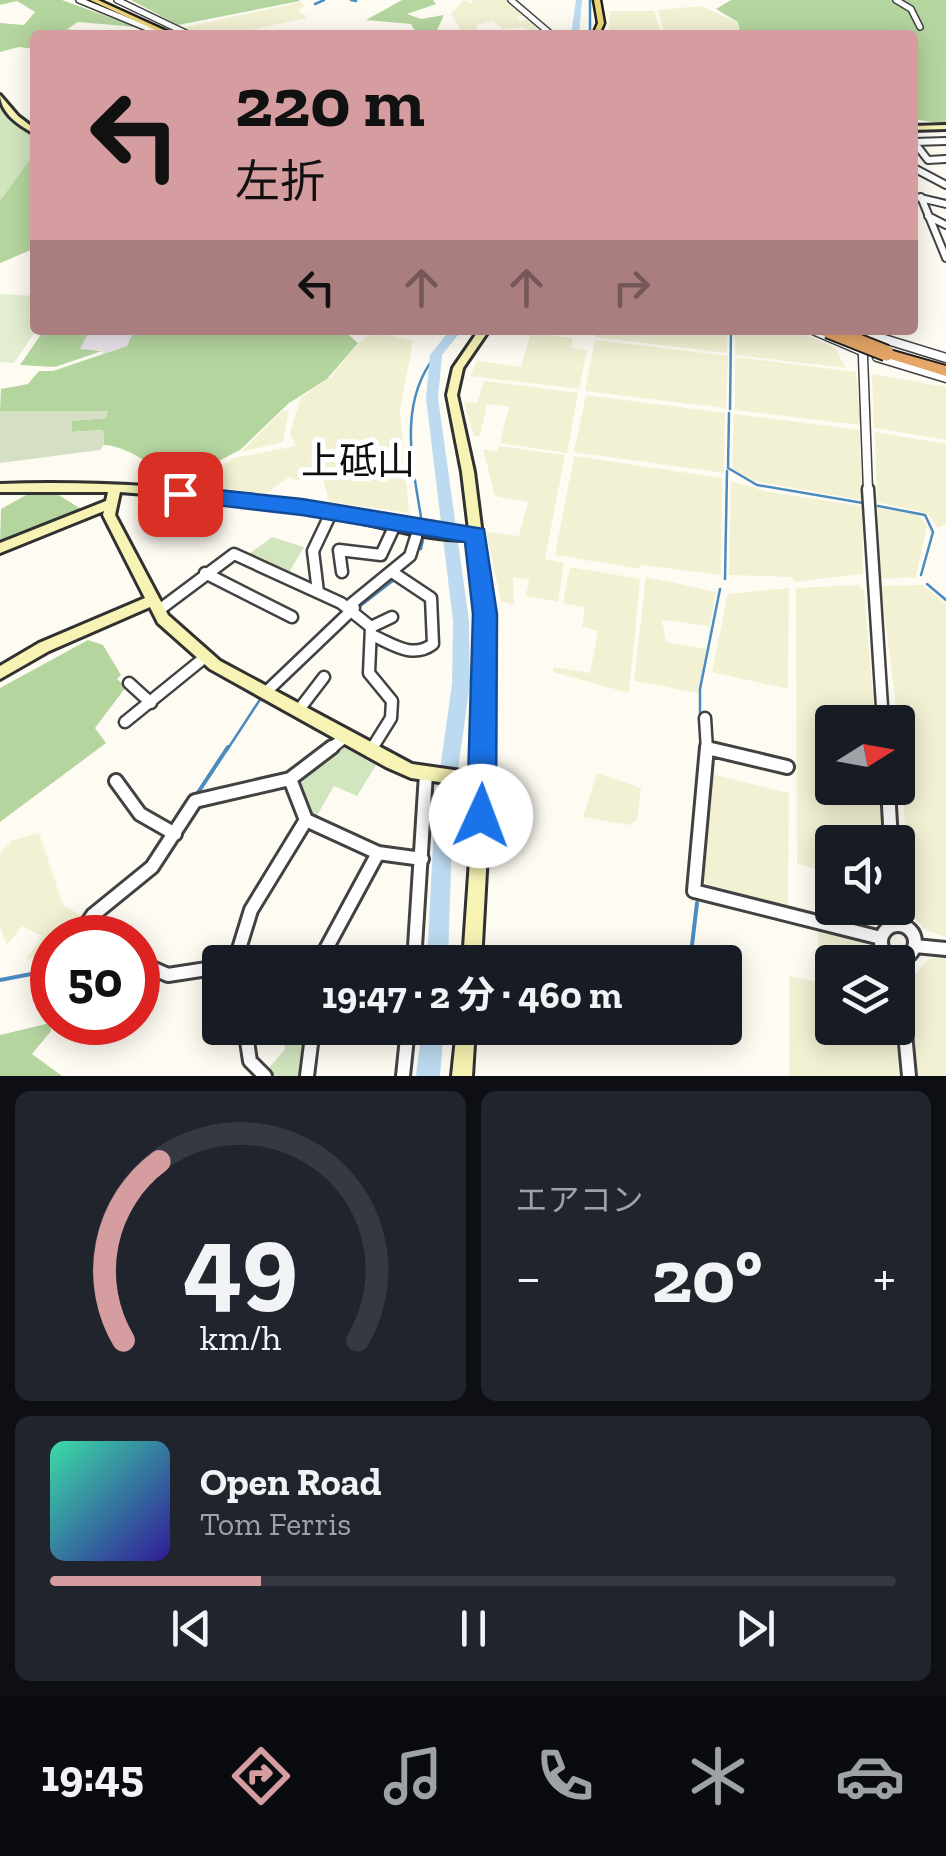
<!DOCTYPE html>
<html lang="ja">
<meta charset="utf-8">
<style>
:root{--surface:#171b24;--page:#20242c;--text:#f1f3f6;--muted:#9ea1a6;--line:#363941;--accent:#d59d9f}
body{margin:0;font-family:"Zilla Slab","Noto Sans JP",serif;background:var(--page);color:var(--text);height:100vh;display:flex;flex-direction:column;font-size:38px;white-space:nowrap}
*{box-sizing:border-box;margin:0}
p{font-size:32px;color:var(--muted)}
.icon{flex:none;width:55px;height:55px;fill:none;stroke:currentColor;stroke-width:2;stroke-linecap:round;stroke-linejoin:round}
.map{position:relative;height:1076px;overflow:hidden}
.sheet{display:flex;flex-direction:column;gap:15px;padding:15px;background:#0d0f14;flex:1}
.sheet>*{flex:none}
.banner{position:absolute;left:30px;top:30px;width:888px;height:305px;border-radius:10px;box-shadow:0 5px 25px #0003;background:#d59d9f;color:#111;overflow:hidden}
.needle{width:65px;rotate:79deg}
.buttons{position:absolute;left:815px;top:705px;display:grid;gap:20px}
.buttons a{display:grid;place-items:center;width:100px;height:100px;border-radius:10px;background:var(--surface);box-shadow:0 5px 25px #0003;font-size:50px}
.speed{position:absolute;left:30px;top:915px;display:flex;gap:20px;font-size:50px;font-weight:700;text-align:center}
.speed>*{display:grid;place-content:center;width:130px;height:130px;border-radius:50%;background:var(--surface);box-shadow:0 5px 25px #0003;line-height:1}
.speed .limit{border:15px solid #d22;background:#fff;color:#111}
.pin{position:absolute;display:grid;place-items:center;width:85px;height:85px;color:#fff;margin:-42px;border-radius:20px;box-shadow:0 5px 15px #0006}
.me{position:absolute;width:110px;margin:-55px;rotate:2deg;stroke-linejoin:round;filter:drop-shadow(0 0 8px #0008)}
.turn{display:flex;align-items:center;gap:35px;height:210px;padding:0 40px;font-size:45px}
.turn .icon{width:130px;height:130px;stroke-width:2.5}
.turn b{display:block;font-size:70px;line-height:85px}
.lanes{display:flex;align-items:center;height:95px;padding:0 40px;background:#0003;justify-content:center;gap:50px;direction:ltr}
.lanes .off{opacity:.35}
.big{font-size:75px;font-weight:700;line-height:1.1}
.sheet .tile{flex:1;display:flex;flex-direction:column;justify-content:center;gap:15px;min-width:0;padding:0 35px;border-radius:15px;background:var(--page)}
.sheet .dial{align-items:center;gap:0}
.dial svg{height:260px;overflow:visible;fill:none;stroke:var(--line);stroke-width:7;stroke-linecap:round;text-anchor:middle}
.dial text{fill:var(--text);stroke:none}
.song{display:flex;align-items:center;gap:30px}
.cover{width:120px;height:120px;border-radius:15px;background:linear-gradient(135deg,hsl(160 70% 55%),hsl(250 70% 35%))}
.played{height:10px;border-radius:5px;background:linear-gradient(90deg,var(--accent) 25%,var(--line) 25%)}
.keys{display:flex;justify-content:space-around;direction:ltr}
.heat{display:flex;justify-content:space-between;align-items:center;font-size:55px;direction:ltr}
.sheet .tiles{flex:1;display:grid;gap:15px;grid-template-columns:1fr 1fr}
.tile:last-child{grid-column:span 2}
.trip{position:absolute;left:202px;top:945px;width:540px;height:100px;border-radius:10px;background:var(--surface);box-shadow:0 5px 25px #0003;font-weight:700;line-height:100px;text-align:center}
.tab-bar{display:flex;height:160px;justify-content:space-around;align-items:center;background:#090b0e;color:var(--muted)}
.tab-bar .icon{width:70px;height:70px}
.tab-bar .active{color:var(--accent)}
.tab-bar b{font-size:45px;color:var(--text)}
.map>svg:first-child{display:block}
.industrial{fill:#ece4ec}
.farmland{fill:#f2f1d4}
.green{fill:#d1e5be}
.forest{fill:#b5d59f}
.cemetery{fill:#d5dfc4}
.pitch{fill:#e2eecf}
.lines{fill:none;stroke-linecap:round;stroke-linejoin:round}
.stream-far1{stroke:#4a8bc0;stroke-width:2.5}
.stream{stroke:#4a8bc0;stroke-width:4}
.river{fill:#bcdaf0;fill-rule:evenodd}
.street-far4-casing{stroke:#424242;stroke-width:8}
.street-far3-casing{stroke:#424242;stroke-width:10}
.street-far2-casing{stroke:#424242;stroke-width:11}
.street-far1-casing{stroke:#424242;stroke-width:15}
.street-casing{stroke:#424242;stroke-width:18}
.secondary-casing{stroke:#313131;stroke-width:6}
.primary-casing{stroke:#202020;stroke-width:5}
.highway-casing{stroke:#202020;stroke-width:4}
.street-far4{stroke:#fff;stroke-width:5}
.street-far3{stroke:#fff;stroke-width:6}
.street-far2{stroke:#fff;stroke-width:8}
.street-far1{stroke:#fff;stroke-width:10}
.street{stroke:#fff;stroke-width:12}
.secondary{fill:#f7f3b4;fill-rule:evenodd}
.primary{fill:#ebd475;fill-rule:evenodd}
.highway{fill:#e6a768;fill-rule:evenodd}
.highway-bridge-casing{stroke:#202020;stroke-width:19;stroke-linecap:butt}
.highway-bridge{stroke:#e6a768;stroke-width:15}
.route{fill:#1a73e8;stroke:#114b97;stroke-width:2.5}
.labels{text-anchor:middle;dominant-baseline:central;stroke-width:10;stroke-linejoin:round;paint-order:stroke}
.quarter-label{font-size:38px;fill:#0f0f0f;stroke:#fff}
</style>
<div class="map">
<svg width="946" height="1076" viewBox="0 0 946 1076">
<rect width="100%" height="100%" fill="#fefcf2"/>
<path class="industrial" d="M 90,330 L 134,330 L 127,346 L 103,354 L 101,350 L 79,350 Z"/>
<path class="farmland" d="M 464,0 L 474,5 L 471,0 L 508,0 L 528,15 L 516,17 L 520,21 L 533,19 L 539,35 L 523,27 L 503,29 L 493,21 L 476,25 L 477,31 L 501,35 L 461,30 L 451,14 Z
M 301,2 L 305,6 L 298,10 L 308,18 L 293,21 L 225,35 L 199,35 L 181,28 Z
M 701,6 L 737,22 L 739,35 L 665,35 L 658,10 Z
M 610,11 L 654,11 L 662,35 L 608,35 Z
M 596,330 L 728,330 L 727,353 L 595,337 Z
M 735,330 L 794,330 L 835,348 L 846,368 L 735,355 Z
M 375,332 L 413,341 L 400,410 L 409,513 L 329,502 L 322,474 L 307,456 L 319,474 L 298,480 L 289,477 L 266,494 L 193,484 L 234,458 L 296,446 L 290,433 L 301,397 L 331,377 L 358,343 Z
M 531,333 L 573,338 L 571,348 L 587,350 L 579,389 L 470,376 L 477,361 L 521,367 Z
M 595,340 L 728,356 L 726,408 L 585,391 Z
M 735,357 L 856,372 L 861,425 L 735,410 Z
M 872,374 L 946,387 L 946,440 L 874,428 Z
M 484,381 L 578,393 L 567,453 L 500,443 L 509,407 L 487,404 L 480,436 L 474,436 L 464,402 L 477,403 Z
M 586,395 L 725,413 L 724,473 L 574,452 Z
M 283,410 L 289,411 L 283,442 L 241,452 Z
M 734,414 L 859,430 L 863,500 L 748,480 L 732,468 Z
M 875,432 L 946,444 L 946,524 L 938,528 L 927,513 L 877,502 Z
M 499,446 L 565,455 L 545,559 L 564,563 L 558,602 L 526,596 L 529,580 L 513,577 L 514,605 L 501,601 L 486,532 L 519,536 L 528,502 L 495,496 L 483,449 L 497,451 Z
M 574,456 L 722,478 L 721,575 L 641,565 L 640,569 L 555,555 Z
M 731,481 L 769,492 L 862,506 L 863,574 L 794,582 L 792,577 L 729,575 Z
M 878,508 L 919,515 L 927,525 L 916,577 L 879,579 Z
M 570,567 L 640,579 L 629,693 L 553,672 L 553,667 L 590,673 L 598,631 L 582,627 L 585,607 L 563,603 Z
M 646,577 L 716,592 L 710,626 L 662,620 L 666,642 L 707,649 L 699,693 L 634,681 Z
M 858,585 L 864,590 L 875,722 L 832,722 L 832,788 L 875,788 L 880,794 L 882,842 L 832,842 L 832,873 L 797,864 L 796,588 Z
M 923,585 L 946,604 L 946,937 L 925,930 L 911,914 L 898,722 L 881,586 Z
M 789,588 L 788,689 L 712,672 L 728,594 Z
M 597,773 L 641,788 L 637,820 L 630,825 L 583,817 Z
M 711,774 L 789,793 L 788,906 L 706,884 L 701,876 Z
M 39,833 L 63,905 L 86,918 L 69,937 L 52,938 L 52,951 L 26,960 L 42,936 L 22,926 L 7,945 L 0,927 L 0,853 L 13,840 Z
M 818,929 L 862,941 L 884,962 L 832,962 L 832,1028 L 895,1028 L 899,1076 L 789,1076 L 789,976 L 818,982 Z
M 946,957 L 946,1076 L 918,1076 L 910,980 L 930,958 Z"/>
<path class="green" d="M 0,102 L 17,124 L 35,135 L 35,248 L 0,263 Z
M 272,537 L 304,547 L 286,577 L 245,557 Z
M 342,746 L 376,765 L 357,796 L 334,786 L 315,819 L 309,817 L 296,784 L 300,774 Z
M 281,1028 L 307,1028 L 302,1076 L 275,1076 L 268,1069 L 285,1049 Z"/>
<path class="forest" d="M 0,0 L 62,0 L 136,27 L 78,22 L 67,29 L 89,33 L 35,35 L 35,49 L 19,47 L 0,52 L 0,23 L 24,25 L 35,12 L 17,1 L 0,5 Z
M 131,0 L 299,0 L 300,1 L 178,25 Z
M 402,0 L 433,0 L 436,4 L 407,14 L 421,19 L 444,15 L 437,30 L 415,31 L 411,24 L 366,20 Z
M 731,0 L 946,0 L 946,124 L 913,119 L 912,35 L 740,35 L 738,22 L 716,9 Z
M 35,160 L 35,248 L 0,263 L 0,201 L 29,161 Z
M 44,330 L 90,330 L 80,349 L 102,351 L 55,367 L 20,365 Z
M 134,330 L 343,330 L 358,343 L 327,379 L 289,403 L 240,450 L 199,471 L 168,480 C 151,462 124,446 104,445 L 103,430 L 71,432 L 71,421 L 106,418 L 107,411 L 0,411 L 1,389 L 28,384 L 39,371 L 53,371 L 127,346 Z
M 54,492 L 81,509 L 77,515 L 0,544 L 1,509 L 28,494 Z
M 88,640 L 103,645 L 121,675 L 117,679 L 126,687 L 95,728 L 106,743 L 0,822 L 0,688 Z
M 50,1023 L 51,1031 L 32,1054 L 62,1076 L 0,1076 L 0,1035 Z"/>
<path class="cemetery" d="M 0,411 L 108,411 L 106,418 L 72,421 L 72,432 L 103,430 L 104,445 L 100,450 L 0,463 Z"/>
<path class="pitch" d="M 0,294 L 35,296 L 36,330 L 14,363 L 0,362 Z"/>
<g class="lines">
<path class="stream-far1" d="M 351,0 L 356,1
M 590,0 L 590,34
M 315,4 L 324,0
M 730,409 L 731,330
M 729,413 L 728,468 L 757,485 L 863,503
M 878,506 L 925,515 L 933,532 L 921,575
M 421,517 C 412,462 398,402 436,355
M 421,549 L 423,540
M 725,579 L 727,471
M 927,584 L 946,600
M 359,607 L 394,580
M 700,713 L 700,689 L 720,589
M 700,719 L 701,750
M 227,750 L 261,698"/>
<path class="stream" d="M 701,747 L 701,751
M 197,794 L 228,747
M 690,962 L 697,903
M 0,980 L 52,970"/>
<path class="river" d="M 576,0 L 582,0 L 579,35 L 571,35 Z
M 450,330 L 462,330 L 442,355 L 438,398 L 469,621 L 470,684 L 453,805 L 448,962 L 427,962 L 435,805 L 452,684 L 453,621 L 426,398 L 430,355 Z
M 422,1028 L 444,1028 L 440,1076 L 416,1076 Z"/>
<g class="street-far4-casing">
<path id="street-far4" d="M 79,0 L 164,35
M 117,0 L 190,35
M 511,0 L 552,35
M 896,0 L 911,9 L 920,27"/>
</g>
<g class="street-far3-casing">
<path id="street-far3" d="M 946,141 L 914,142 L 928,160 L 946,159
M 912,167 L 946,185
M 912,196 L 946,204
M 921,197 L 946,258
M 928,216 L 946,225"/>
</g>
<g class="street-far2-casing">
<path id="street-far2" d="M 813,330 L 862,351
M 855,330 L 946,358
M 862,330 L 868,491
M 877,357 L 946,378"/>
</g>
<g class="street-far1-casing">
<path id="street-far1" d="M 868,489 L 883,722
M 342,572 L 339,550 L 381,555 L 396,523
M 205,573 L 292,617
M 318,592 L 313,551 L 332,511
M 350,605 L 410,556 L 416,537
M 159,610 L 234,554 L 341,603 L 371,627 L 369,673 L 392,701 L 391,718 L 371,750
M 371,627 L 392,617
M 374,636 C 394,645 413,659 433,644 L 431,598 L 392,572
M 129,683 L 151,703
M 265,693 L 354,608
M 298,711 L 324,677
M 705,718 L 707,750
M 125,722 L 204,658
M 707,748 L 713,750
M 329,750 L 345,737"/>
</g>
<g class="street-casing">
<path id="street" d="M 707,747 L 694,891 L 881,938
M 707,748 L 787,767
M 370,751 L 373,747
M 290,779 L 306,820 L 378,853 L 422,859
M 116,781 L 140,814 L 175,834
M 888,788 L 891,842
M 895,908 L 895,925
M881 942a17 17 0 1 1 34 0a17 17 0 1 1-34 0Z
M 77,938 L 93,915 L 152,867 L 195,801 L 290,779 L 332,747
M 915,946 L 946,949
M 898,958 L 909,1076
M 138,962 L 168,975 L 220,967
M 235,962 L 251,910 L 306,820
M 319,962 L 378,853
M 414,962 L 426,774
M 245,1028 L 250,1061 L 265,1076
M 307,1076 L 313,1028
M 403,1076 L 408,1028"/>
</g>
<g class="secondary-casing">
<path id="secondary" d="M 0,95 L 18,116 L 35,129 L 35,134 C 20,126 1,114 0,95 Z
M 946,125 L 946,129 L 912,130 L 912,126 Z
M 479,330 L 489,330 L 463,368 L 457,395 L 474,472 L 492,614 L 491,781 L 481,962 L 463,962 L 475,787 L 411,778 L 386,767 L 210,669 L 158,623 L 150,607 L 49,651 L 0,679 L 0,666 L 39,643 L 145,598 L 103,515 L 104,511 L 0,553 L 0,543 L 106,501 L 108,492 L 0,492 L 0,484 C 107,480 213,489 319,505 C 369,513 418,531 469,530 L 462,472 L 447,395 L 453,368 ZM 120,492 C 189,497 258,503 326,515 C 374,524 421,540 470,540 L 478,614 L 475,773 L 412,764 L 220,661 L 168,615 L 115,515 Z
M 457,1028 L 475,1028 L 472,1076 L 452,1076 Z"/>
</g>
<g class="primary-casing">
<path id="primary" d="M 90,0 L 98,0 L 175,35 L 166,35 Z
M 594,0 L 600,0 L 604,23 L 599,35 L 593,35 L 598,23 Z"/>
</g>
<g class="highway-casing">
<path id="highway" d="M 886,349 L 946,366 L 946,376 L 881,356 L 881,350 Z"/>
</g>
<use href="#street-far4" class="street-far4"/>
<use href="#street-far3" class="street-far3"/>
<use href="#street-far2" class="street-far2"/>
<use href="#street-far1" class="street-far1"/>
<use href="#street" class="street"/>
<use href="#secondary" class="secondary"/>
<use href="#primary" class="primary"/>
<use href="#highway" class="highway"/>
<g class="highway-bridge-casing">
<path id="highway-bridge" d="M 828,330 L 886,353"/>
</g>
<use href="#highway-bridge" class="highway-bridge"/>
</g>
<path class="route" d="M 180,486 L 302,499 L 484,529 L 497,614 L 496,816 L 492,826 L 481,830 L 471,826 L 467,816 L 473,614 L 465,542 L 302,515 L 173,500 L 173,489 Z"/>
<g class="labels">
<g class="quarter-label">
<text x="358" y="461">上砥山</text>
</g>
</g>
</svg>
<div class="buttons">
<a><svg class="needle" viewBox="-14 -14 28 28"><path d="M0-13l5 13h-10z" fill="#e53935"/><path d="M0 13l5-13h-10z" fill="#9ea1a6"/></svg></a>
<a><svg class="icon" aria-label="sound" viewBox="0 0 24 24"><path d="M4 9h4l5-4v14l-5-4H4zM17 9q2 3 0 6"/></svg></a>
<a><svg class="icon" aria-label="layers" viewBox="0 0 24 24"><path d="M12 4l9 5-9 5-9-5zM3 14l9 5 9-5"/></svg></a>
</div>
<div class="speed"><div class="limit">50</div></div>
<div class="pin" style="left:180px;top:494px;background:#d93025"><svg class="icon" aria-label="arrive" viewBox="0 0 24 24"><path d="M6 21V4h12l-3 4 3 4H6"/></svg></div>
<svg class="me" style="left:481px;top:816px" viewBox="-20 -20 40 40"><circle r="19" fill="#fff"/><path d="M0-13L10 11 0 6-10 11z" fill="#1a73e8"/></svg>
<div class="trip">19:47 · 2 分 · 460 m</div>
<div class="banner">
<div class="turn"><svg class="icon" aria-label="left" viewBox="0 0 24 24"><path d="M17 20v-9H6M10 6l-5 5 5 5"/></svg><div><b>220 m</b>左折</div></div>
<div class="lanes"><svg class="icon" aria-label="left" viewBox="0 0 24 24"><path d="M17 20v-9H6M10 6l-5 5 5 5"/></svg><svg class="icon off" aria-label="ahead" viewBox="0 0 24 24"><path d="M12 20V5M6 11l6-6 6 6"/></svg><svg class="icon off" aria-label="ahead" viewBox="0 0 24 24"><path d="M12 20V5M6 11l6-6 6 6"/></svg><svg class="icon off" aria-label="right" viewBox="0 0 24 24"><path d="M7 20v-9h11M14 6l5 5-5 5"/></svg></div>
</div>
</div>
<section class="sheet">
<div class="tiles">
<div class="tile dial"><svg viewBox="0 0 100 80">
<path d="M14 69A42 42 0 1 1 86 69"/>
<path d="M14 69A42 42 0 0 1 25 14" stroke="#d59d9f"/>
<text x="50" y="56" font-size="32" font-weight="700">49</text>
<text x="50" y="72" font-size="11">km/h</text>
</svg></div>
<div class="tile"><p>エアコン</p>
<div class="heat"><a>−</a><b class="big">20°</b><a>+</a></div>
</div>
<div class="tile">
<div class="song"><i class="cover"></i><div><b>Open Road</b><p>Tom Ferris</p></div></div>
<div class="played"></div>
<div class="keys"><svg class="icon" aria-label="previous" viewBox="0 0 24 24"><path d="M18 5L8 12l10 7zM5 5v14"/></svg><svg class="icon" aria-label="pause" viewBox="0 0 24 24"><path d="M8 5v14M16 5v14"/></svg><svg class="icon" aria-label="next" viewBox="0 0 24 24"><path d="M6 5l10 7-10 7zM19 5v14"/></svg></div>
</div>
</div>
</section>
<nav class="tab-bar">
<b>19:45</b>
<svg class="icon active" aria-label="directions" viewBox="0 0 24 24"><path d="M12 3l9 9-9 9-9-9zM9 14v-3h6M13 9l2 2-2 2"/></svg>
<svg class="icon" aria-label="music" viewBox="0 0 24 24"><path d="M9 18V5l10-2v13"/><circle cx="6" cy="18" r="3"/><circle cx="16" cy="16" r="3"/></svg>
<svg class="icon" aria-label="phone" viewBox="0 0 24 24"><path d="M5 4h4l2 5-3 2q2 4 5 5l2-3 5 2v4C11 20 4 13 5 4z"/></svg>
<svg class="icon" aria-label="climate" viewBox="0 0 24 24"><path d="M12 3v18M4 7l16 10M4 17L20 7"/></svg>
<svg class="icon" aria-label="car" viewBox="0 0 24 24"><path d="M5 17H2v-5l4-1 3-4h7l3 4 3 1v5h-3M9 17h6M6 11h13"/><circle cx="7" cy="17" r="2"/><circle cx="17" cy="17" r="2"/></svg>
</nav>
